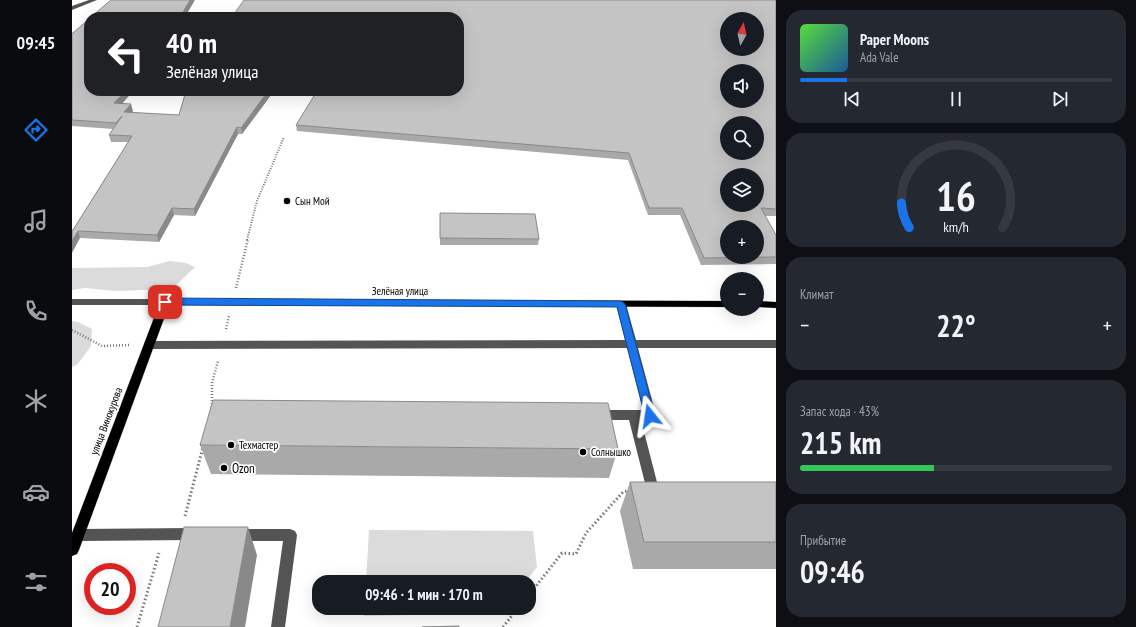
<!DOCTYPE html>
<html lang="ru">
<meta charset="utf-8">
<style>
:root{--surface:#171b24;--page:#242831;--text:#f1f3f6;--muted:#9ea1a6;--line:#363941;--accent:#1a73e8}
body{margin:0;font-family:"PT Sans Narrow",sans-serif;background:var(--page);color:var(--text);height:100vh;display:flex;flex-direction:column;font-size:15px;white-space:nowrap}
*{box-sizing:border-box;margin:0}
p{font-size:13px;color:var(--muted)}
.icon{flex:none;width:22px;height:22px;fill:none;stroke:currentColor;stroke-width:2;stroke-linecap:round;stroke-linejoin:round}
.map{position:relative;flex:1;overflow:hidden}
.sheet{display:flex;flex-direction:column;gap:10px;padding:10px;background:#0d0f14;width:360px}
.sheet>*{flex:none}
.guide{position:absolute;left:12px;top:12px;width:380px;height:84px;border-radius:16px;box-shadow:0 4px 16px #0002;background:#202124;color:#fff;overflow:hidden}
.needle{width:26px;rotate:8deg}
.buttons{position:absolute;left:648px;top:12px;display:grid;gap:8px}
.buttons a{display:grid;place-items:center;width:44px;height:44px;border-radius:50%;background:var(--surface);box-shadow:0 4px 16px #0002;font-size:20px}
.speed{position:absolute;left:12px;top:563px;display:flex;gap:8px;font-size:20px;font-weight:700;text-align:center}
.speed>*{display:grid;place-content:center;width:52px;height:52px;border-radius:50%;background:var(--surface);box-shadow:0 4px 16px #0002;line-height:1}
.speed .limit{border:6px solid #d22;background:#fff;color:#111}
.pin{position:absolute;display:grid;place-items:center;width:34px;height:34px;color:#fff;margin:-17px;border-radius:8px;box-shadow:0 2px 6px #0006}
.me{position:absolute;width:44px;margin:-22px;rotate:345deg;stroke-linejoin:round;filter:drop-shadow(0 0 3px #0008)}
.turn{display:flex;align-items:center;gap:14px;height:84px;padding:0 16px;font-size:18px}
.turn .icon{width:52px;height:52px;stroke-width:2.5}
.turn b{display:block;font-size:28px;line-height:34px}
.big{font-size:30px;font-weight:700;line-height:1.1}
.sheet .widget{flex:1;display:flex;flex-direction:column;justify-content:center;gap:6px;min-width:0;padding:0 14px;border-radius:16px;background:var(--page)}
.sheet .dial{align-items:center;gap:0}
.dial svg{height:104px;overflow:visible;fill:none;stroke:var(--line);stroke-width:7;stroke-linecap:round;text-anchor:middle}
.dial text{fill:var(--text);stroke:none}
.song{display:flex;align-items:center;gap:12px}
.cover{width:48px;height:48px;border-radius:6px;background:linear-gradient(135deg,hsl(110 70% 55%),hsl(210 70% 35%))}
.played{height:4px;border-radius:2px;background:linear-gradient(90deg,var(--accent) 15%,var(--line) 15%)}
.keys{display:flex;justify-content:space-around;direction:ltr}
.heat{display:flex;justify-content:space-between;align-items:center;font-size:22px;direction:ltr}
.charge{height:6px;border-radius:3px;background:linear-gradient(90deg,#34c759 43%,var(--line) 0)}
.trip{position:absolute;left:240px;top:575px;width:224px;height:40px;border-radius:16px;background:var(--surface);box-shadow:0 4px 16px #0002;font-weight:700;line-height:40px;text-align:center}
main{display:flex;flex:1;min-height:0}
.menu{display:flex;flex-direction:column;width:72px;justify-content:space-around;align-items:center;background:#090b0e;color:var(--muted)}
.menu .icon{width:28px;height:28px}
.menu .current{color:var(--accent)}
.menu b{font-size:18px;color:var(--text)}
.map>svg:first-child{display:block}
.green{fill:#dbdbdb}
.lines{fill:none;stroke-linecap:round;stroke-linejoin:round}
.major-casing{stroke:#dbdbdb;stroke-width:1}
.path-far2{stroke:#767676;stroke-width:2;stroke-dasharray:1 1.5;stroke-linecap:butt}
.path-far1{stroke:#767676;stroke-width:2.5;stroke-dasharray:1 2;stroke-linecap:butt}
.path{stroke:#767676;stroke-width:3;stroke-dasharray:1.5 2.5;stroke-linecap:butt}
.minor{fill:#545454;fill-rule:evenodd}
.major{fill:#000;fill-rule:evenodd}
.wall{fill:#a9a9a9}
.shaded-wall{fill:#898989}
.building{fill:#c4c4c4;stroke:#898989;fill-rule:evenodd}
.route{fill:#1a73e8;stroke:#114b97}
.poi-dot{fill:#000;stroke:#fff;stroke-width:1.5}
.labels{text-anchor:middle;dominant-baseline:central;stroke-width:3.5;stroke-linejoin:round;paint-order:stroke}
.poi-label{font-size:11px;fill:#000;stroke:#fff;text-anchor:start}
.street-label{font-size:11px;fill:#000;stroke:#fff}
.near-poi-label{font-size:13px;fill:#000;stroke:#fff;text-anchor:start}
</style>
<main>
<nav class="menu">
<b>09:45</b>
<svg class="icon current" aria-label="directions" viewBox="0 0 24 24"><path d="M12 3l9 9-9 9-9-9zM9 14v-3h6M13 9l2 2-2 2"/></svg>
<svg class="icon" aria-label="music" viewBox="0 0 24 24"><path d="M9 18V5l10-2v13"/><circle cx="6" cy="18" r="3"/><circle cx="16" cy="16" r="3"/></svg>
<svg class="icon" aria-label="phone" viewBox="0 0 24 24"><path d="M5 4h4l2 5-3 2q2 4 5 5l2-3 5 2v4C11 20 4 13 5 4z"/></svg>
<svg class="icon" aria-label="climate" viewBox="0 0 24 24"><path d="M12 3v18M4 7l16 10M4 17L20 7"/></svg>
<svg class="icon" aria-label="car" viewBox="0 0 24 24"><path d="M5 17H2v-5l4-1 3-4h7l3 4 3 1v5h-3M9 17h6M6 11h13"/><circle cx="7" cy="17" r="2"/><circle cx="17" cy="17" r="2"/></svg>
<svg class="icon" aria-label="filters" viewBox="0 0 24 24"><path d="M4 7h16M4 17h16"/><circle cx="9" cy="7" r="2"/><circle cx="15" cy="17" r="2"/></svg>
</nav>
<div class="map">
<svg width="704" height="627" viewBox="0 0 704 627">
<rect width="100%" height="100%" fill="#fff"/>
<path class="green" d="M 98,261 L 114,263 L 123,267 L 100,289 L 44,291 L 13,288 L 0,290 L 0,268 L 75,267 Z
M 0,321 L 6,322 L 20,329 L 19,346 L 5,365 L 0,367 Z
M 297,530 L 461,531 L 465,567 L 453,582 L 294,582 Z
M 293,608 L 431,608 L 426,613 L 292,616 Z"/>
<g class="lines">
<g class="major-casing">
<path id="major" d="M 93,299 L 655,301 L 655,307 L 97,305 L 7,550 L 5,554 L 0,556 L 0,533 L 88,302 Z
M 685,301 L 704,302 L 704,308 L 685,307 Z"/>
</g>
<path class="path-far2" d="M 175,240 L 185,201 L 212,137"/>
<path class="path-far1" d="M 164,288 L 176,239
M 154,329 L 157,316
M 0,330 L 30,346 L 58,345
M 140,407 L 140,383 L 146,361"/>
<path class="path" d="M 113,516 L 131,447
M 457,595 L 490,553 L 504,554 L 514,533 L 551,492 L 556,491
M 65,627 L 87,553
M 431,627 L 446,608"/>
<path class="minor" d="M 17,0 L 25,0 L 0,10 L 0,6 Z
M 0,299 L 93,299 L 98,302 L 93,305 L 0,305 Z
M 549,301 L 554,304 L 564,340 L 704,340 L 704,348 L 566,348 L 584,415 L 582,418 L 569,420 L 586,486 L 589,487 L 591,491 L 589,495 L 585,496 L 577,495 L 575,491 L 557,420 L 525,420 L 521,418 L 519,415 L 521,412 L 525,410 L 571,410 L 555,348 L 77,349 L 73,348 L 72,345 L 73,342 L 77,341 L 553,340 L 544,304 Z
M 122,528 L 127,530 L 129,534 L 127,538 L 122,540 L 6,541 L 1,539 L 0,534 L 1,531 L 6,529 Z
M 166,529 L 218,529 L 223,531 L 225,535 L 213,627 L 199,627 L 211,541 L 166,541 L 161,539 L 159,535 L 161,531 Z"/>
<use href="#major" class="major"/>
</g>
<path class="wall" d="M 704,0 L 704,216 L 693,216 L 704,235 L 704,264 L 629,265 L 608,215 L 576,215 L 556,160 L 225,131 L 224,125 Z
M 0,33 L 1,33 L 17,91 L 61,91 L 50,104 L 61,111 L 59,113 L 107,115 L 114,91 L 202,91 L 170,134 L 166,134 L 123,216 L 102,215 L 87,242 L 8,238 L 1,230 L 56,142 L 39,142 L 37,135 L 41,129 L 0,126 Z
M 368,213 L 467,239 L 466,245 L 368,245 Z
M 128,445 L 546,449 L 537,478 L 139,474 Z
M 558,482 L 704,482 L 704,569 L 561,569 L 548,511 Z"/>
<path class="shaded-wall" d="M 118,0 L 123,0 L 113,17 L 108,17 Z
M 54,91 L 61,91 L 44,110 L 42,103 Z
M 196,91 L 202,91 L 170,134 L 169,128 Z
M 59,104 L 61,111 L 54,119 L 52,112 Z
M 165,127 L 166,134 L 123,216 L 122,209 Z
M 100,208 L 102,215 L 87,242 L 85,235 Z
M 6,231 L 8,238 L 0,253 L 0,241 Z
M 176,527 L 185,555 L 173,627 L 158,627 Z"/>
<path class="building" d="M 39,0 L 118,0 L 108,17 L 19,17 Z
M 172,0 L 704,0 L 704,209 L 689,208 L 704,235 L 704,257 L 632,258 L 610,208 L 577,208 L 557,153 L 224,125 L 245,91 L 387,91 L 387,17 L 160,17 ZM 655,19 L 685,19 L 685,49 L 655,49 ZM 655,71 L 685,71 L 685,101 L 655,101 ZM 655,123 L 685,123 L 685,153 L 655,153 ZM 655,175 L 685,175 L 685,205 L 655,205 ZM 655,227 L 685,227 L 685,257 L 655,257 Z
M 17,19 L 17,91 L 54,91 L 42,103 L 59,104 L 52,112 L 107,115 L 114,91 L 196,91 L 169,128 L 165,127 L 122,209 L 100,208 L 85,235 L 6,231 L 0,241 L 0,230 L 1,230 L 60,136 L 37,135 L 50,116 L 44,123 L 0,120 L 0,33 L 1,33 Z
M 368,213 L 463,214 L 467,239 L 368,238 Z
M 141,400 L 536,403 L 546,449 L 128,445 Z
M 558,482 L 704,482 L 704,542 L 572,542 Z
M 112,527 L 176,527 L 158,627 L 86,627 Z
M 387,626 L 387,627 L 350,627 Z"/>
<path class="route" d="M 93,298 L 549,301 L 553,304 L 583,416 L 582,418 L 578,420 L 574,418 L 573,416 L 545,307 L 93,305 L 89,302 Z"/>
<g class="poi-dot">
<circle cx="215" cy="201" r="4"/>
<circle cx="159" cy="445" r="4"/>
<circle cx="511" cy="452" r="4"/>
<circle cx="152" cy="468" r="4"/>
</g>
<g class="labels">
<g class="poi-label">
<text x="223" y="201">Сын Мой</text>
<text x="167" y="445">Техмастер</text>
<text x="519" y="452">Солнышко</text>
</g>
<g class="street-label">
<text x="328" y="291">Зелёная улица</text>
<text transform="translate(34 421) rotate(-69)">улица Винокурова</text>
</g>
<g class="near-poi-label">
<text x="160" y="468">Ozon</text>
</g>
</g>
</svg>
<div class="buttons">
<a><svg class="needle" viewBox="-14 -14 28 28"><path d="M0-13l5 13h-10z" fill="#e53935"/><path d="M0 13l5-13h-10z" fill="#9ea1a6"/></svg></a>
<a><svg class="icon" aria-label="sound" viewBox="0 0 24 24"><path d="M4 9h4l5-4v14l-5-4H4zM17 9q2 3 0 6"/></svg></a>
<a><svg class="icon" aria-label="search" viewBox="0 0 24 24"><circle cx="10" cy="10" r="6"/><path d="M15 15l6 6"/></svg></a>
<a><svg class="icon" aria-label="layers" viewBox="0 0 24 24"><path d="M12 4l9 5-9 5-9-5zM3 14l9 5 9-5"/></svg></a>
<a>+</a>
<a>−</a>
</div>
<div class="speed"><div class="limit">20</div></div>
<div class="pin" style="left:93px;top:302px;background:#d93025"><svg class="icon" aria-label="arrive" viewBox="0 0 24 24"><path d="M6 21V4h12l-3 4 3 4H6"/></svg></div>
<svg class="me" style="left:578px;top:416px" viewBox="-20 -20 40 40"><path d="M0-17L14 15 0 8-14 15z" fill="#1a73e8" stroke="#fff" stroke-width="4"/></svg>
<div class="trip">09:46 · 1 мин · 170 m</div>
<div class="guide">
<div class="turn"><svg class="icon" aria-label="left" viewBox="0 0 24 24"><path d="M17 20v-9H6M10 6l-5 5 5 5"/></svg><div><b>40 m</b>Зелёная улица</div></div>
</div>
</div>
<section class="sheet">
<div class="widget">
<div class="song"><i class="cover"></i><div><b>Paper Moons</b><p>Ada Vale</p></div></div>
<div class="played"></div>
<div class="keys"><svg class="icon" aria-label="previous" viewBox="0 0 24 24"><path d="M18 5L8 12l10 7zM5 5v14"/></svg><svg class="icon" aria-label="pause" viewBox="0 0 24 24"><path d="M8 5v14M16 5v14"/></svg><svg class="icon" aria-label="next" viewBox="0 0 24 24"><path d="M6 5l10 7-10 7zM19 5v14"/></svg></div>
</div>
<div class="widget dial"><svg viewBox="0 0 100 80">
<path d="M14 69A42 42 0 1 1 86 69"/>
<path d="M14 69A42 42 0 0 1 8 50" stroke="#1a73e8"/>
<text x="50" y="56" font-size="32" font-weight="700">16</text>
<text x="50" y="72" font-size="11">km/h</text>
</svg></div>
<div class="widget"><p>Климат</p>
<div class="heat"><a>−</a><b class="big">22°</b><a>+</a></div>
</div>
<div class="widget"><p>Запас хода · 43%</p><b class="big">215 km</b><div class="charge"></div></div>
<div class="widget"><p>Прибытие</p><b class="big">09:46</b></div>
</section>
</main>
